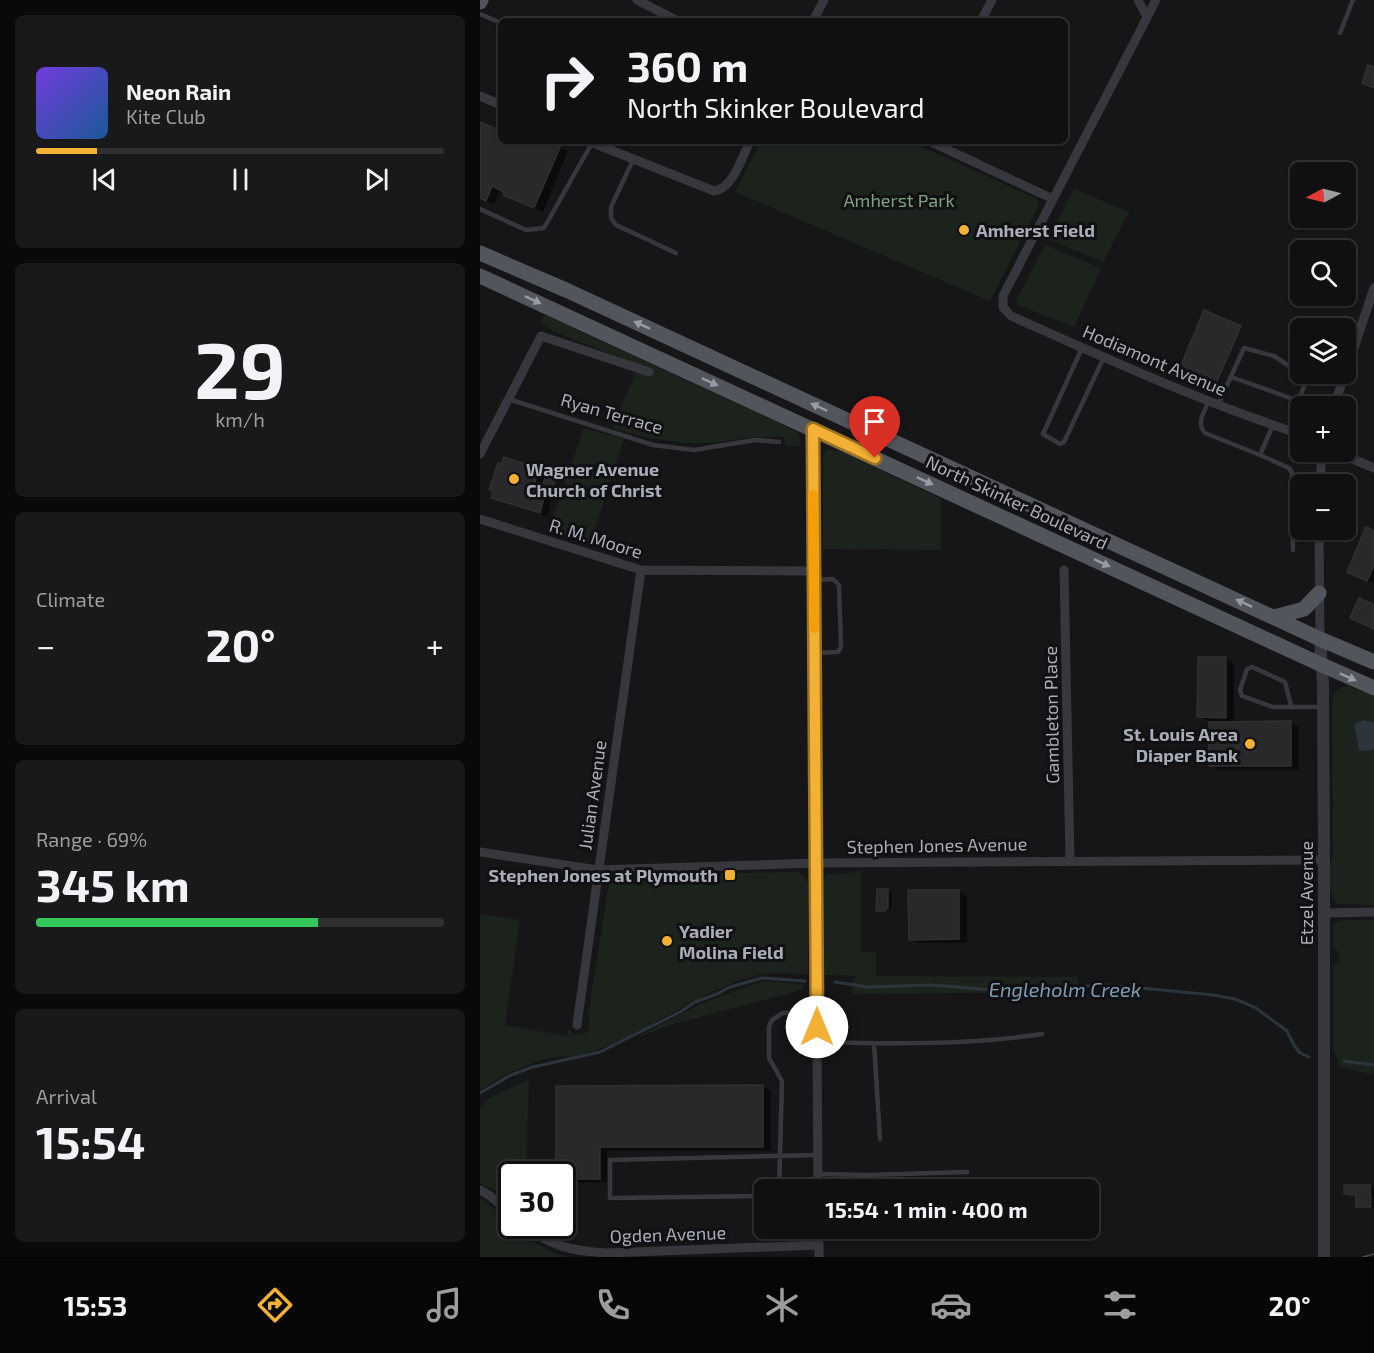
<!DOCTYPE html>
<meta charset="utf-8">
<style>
:root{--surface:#101012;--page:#19191b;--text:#f1f3f6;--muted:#9c9d9f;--line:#303032;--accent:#f2b134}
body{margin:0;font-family:"Exo 2",sans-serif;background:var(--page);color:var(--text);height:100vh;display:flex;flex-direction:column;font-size:22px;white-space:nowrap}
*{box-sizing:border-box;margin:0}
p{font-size:20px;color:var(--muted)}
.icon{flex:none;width:33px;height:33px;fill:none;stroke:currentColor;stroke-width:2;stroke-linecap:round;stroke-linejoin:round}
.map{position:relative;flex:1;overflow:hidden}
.panel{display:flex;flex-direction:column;gap:15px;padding:15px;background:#09090a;width:480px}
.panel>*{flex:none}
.top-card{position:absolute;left:18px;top:18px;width:570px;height:126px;border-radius:9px;box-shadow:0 2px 4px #0004,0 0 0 2px var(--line);background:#101012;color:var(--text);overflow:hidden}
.needle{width:39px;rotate:263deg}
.fabs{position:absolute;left:810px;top:162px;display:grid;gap:12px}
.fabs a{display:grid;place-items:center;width:66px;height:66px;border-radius:9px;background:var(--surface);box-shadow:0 2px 4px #0004,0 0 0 2px var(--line);font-size:30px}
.speed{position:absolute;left:18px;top:1161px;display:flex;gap:12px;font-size:30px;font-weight:700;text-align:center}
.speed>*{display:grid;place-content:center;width:78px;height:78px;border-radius:50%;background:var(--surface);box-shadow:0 2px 4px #0004,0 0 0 2px var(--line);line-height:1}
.speed .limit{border:3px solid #111;border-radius:9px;background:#fff;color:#111}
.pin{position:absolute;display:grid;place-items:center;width:51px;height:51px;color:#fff;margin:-62px -26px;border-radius:50% 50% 50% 0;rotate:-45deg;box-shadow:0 0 6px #0007}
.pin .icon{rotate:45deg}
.me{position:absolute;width:66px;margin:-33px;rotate:0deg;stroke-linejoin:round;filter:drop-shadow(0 0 4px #0008)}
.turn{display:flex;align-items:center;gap:21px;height:126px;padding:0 30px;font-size:27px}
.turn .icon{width:78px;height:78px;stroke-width:2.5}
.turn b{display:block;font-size:42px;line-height:51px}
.big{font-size:45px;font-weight:700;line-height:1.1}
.panel .widget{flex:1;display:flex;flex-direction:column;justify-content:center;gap:9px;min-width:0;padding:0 21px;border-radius:9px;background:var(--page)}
.panel .dial{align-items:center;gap:0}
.dial b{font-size:78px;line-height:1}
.song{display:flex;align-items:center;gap:18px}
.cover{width:72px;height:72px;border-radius:9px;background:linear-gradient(135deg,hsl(260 70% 55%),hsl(210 70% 35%))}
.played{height:6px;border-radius:3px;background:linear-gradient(90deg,var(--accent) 15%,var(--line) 15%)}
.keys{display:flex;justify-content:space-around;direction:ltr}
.heat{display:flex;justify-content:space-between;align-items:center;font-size:33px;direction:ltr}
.charge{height:9px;border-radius:4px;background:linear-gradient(90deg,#34c759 69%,var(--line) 0)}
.trip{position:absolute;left:274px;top:1179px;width:345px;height:60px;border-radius:9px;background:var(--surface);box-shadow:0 2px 4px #0004,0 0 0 2px var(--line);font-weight:700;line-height:60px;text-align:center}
.dock{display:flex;height:96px;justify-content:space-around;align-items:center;background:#060607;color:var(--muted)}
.dock .icon{width:42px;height:42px}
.dock .selected{color:var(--accent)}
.dock b{font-size:27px;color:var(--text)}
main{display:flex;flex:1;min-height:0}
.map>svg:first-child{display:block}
.green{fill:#1c231d}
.water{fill:#2c353c}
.shadow{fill:#0007}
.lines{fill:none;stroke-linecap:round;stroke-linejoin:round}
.stream{stroke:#2c353c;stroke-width:3}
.building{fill:#29292c;stroke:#303034;stroke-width:1.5}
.service{stroke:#37383d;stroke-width:4.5}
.minor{stroke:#37383d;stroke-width:9}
.tertiary{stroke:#37383d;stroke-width:12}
.primary{stroke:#53555c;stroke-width:15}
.tram{stroke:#4a4c52;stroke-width:1.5}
.oneway{fill:#979ba6}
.route-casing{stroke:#9d7322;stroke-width:15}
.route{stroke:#f2b134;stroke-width:10}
.slow{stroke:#f59e0b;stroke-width:10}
.poi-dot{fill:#f2b134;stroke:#111113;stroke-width:2}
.labels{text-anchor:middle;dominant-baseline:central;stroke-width:6;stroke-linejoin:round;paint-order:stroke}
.park-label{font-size:18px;fill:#7fa381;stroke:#111113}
.poi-label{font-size:18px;font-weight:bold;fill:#a8adb8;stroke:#111113;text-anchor:start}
.street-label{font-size:18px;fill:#a8adb8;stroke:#111113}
.water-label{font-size:20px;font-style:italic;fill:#7f9bb3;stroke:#111113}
</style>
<main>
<section class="panel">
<div class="widget">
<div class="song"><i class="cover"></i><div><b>Neon Rain</b><p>Kite Club</p></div></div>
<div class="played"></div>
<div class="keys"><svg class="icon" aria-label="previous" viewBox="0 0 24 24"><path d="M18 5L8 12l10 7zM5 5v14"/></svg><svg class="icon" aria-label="pause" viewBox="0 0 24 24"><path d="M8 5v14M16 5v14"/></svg><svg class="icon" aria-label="next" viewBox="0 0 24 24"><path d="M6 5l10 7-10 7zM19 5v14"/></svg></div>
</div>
<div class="widget dial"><b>29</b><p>km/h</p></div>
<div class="widget"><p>Climate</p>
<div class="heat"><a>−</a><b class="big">20°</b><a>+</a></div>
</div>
<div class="widget"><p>Range · 69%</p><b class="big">345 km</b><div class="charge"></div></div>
<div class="widget"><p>Arrival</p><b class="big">15:54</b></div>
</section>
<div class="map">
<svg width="894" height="1257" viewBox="0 0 894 1257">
<rect width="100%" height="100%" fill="#161618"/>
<path class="green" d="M 281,141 L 435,141 L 442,147 L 555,198 L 559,202 L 558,207 L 510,301 L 255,192 Z
M 594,189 L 649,212 L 623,262 L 568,239 Z
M 565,245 L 621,268 L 594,327 L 538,305 L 536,301 Z
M 65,315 L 316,431 L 320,436 L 321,446 L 305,446 L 304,437 L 276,437 L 229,443 L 206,443 L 168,438 L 132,428 L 159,365 L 72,331 L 61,322 Z
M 104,428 L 144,439 L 110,545 L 68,531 Z
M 347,449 L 363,452 L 461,499 L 461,550 L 343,549 L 343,456 Z
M 868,686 L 894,696 L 894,905 L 858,904 C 848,895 846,870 853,858 L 852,701 C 854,692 858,687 868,686 Z
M 381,870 L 381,952 L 396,952 L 396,976 L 598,977 L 598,992 L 374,994 L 371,988 L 373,981 L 378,976 L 344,975 L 344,880 L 347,874 L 372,873 Z
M 317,872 L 325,876 L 328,884 L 328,974 C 314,974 296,971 282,974 C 224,987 179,1026 124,1047 C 115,1051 104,1054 94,1056 C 88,1057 81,1056 75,1057 C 48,1062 24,1075 0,1090 L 0,914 L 40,920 L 25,1025 L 87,1036 L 88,1029 L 95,1035 L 108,1032 L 110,1023 L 108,1015 L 130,878 L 139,875 Z
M 865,920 L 894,920 L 894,1075 L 860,1067 L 853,1048 L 853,967 L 859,961 L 859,952 L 853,948 L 853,925 L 856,922 Z
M 283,981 L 321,984 L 323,986 L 322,989 L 307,994 L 190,1025 L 156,1038 L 220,1004 Z
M 49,1079 L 46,1174 L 32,1174 L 31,1204 L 13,1189 L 0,1183 L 0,1107 L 8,1099 Z
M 0,1199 C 33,1217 47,1249 90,1257 L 0,1257 Z"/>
<path class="water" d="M 884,720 L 894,723 L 894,749 L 887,751 L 879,750 L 874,724 Z"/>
<path class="shadow" d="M 0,124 L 21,133 L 21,141 L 68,141 L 88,151 L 63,212 L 33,199 L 20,190 L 14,204 L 0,198 Z
M 724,312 L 761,328 L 737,387 L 730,384 Z
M 25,458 L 59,469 L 67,474 L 65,479 L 76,482 L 73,492 L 63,488 L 61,494 L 71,499 L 68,517 L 21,502 L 13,497 Z
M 894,532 L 894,582 L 893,583 L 875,575 Z
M 719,659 L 746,659 L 754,664 L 754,723 L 810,723 L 819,727 L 819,770 L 739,770 L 731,765 L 730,721 L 719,717 Z
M 408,890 L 412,893 L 411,910 L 409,910 L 409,913 L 401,912 L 398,910 Z
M 479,891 L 487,896 L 487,943 L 438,943 L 430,939 Z
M 78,1087 L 283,1087 L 291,1091 L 291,1151 L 127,1151 L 127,1182 L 86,1183 L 82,1181 L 82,1174 L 78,1174 Z
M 890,1187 L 894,1189 L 894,1208 L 882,1208 L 878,1206 L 878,1196 L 866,1194 Z"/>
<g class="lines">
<path class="stream" d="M 355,982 L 388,987 L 451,985 L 514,990 L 630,985 L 733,995 L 755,999 L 776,1008 L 807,1031 L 814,1045 L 820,1053 L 829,1057
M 864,1061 L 894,1065
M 0,1093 L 31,1075 L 53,1067 L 120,1052 L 200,1012 L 215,1002 L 237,994 L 250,987 L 282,978 L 325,981"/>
</g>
<path class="building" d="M 888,65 L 894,67 L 894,88 L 882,83 Z
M 0,122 L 21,131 L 21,141 L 72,141 L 81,145 L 54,208 L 23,195 L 24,192 L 12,186 L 6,201 L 0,198 Z
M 724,310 L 761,326 L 735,387 L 728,384 L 729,382 L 699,370 Z
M 24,457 L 59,468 L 53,489 L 64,493 L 62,497 L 64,498 L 60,513 L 11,498 L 13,491 L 9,490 L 18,463 L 21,464 Z
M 65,477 L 75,480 L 72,492 L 62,489 Z
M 886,527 L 894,531 L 894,565 L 887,581 L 867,572 Z
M 879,598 L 894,605 L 894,629 L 870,618 Z
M 718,657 L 746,657 L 746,718 L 717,717 Z
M 811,721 L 811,766 L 729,766 L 729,722 Z
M 397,889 L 408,889 L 408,909 L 406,909 L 406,911 L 396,911 Z
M 428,890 L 479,890 L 479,939 L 429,940 Z
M 283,1085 L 283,1147 L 120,1147 L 120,1179 L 82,1179 L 82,1174 L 76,1174 L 76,1086 Z
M 864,1185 L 890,1185 L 891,1207 L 876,1207 L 876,1195 L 864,1194 Z"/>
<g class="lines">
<path class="service" d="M 0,14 L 21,23
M 860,33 L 873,0
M 153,160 L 131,207 L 131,218 L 136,225 L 196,253
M 0,209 L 46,230 L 64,228 L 112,143
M 602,348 L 563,434 L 580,444 L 584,442 L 624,357
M 751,377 L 819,401
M 28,399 L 173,445 L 214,450 L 275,440 L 299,442
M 729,401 C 724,412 716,423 725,433 L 780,455
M 738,405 L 764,348 L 794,356 L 820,373
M 793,425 L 780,455 L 809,468 L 812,473 L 812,490 L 820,490
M 809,430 L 826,380 L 821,374
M 812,490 L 813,550
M 334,580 L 353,579 L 359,585 L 361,647 L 358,652 L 335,653
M 811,705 L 805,682 L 772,667 L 767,669 L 760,690 L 762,696 L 793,707 L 843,707
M 337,1042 C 413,1044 488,1045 562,1034
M 394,1043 L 400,1139
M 338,1174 L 387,1175 L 487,1172
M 299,1190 L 302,1081 L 289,1058 L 289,1027 L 292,1020 L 303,1013 L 337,1011
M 285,1196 L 130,1198 L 130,1160 L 338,1155"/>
<path class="minor" d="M 157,0 L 198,21
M 658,0 L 667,17
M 676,0 L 523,296 L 523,307 L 531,316 C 626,358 721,402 820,434
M 333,21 L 344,0
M 501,21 L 512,0
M 0,96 L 21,105
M 108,141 L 234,191 C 253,189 262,157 270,141
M 449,141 L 573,199
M 866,372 L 894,288
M 854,406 L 865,374
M 333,429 L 338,1190
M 856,452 L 894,468
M 0,454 L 61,336 L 169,372
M 840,484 L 842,452
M 0,519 L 161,570 L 334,571
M 839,530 L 840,639
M 584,570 L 590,860
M 0,852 L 118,870 L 336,863 L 844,860
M 844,913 L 894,912
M 97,1025 L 161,570
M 0,1190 L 9,1195 L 32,1214
M 45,1226 C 72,1247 93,1251 127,1253 L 339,1245
M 339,1228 L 339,1257"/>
<path class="tertiary" d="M 840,639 L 843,684 L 844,860 L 844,1257"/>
<path class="primary" d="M 0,2 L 1,0
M 0,253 L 86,290 L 840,639 L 894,662
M 0,276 L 842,665 L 894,688
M 794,617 L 824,609 L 839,593"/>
<path class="tram" d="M 883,1257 L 894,1254"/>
</g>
<defs><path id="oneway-solid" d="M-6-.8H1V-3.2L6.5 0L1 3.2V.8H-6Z" transform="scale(1.5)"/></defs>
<g class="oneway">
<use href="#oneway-solid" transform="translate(53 300) rotate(25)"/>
<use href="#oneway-solid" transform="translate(162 325) rotate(-155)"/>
<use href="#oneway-solid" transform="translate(230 382) rotate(25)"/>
<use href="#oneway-solid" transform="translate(339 407) rotate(-155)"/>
<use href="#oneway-solid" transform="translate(445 481) rotate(25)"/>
<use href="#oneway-solid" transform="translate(622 563) rotate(25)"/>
<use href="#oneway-solid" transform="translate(764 603) rotate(-155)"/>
<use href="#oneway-solid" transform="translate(868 677) rotate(24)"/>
</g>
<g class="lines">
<g class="route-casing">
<path id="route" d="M 337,1027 L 333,429 L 395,458"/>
</g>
<use href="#route" class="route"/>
<path class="slow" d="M 333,495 L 334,628"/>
</g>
<g class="poi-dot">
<circle cx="484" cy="230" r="6"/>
<circle cx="34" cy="479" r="6"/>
<circle cx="770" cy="744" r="6"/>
<rect x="244" y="869" width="12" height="12" rx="3"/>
<circle cx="187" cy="941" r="6"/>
</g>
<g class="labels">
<g class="park-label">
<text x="419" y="200">Amherst Park</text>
</g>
<g class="poi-label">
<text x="496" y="230">Amherst Field</text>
<text x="46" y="469">Wagner Avenue<tspan x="46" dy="21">Church of Christ</tspan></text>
<text x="758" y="734" text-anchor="end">St. Louis Area<tspan x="758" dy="21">Diaper Bank</tspan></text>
<text x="238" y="875" text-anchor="end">Stephen Jones at Plymouth</text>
<text x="199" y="931">Yadier<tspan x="199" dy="21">Molina Field</tspan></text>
</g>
<g class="street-label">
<text transform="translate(675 360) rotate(23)">Hodiamont Avenue</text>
<text transform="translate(132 413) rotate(16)">Ryan Terrace</text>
<text transform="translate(537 502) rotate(25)">North Skinker Boulevard</text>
<text transform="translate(116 538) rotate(17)">R. M. Moore</text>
<text transform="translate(571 715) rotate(-91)">Gambleton Place</text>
<text transform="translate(112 795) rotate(-82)">Julian Avenue</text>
<text transform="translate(457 845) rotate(-1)">Stephen Jones Avenue</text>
<text transform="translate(826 893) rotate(-90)">Etzel Avenue</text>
<text transform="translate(188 1234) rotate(-2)">Ogden Avenue</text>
</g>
<g class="water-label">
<text x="585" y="989">Engleholm Creek</text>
</g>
</g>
</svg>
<div class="fabs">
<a><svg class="needle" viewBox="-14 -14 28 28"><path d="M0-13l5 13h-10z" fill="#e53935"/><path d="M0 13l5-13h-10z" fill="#9c9d9f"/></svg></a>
<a><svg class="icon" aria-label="search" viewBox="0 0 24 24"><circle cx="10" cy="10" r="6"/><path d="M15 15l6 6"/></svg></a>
<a><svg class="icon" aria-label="layers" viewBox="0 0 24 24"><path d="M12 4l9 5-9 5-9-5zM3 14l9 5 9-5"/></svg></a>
<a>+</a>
<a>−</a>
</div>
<div class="speed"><div class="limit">30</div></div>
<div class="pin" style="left:395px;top:458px;background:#d93025"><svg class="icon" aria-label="arrive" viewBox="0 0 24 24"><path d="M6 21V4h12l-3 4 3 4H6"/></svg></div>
<svg class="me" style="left:337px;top:1027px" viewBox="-20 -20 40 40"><circle r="19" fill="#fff"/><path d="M0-13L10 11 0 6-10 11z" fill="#f2b134"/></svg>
<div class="trip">15:54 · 1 min · 400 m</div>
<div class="top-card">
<div class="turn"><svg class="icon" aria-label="right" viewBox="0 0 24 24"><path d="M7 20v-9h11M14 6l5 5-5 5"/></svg><div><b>360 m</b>North Skinker Boulevard</div></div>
</div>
</div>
</main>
<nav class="dock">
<b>15:53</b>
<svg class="icon selected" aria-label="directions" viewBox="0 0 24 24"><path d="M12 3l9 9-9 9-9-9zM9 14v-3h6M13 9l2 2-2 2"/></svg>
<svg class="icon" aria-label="music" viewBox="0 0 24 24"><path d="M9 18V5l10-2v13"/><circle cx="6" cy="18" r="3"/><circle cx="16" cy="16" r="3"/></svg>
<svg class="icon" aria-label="phone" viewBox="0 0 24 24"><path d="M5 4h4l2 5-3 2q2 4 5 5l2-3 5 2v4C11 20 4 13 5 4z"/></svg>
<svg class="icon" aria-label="climate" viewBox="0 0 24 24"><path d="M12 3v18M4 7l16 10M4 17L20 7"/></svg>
<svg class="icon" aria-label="car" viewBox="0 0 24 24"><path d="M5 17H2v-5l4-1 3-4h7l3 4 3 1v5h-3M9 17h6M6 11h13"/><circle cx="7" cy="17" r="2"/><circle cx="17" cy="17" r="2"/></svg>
<svg class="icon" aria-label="filters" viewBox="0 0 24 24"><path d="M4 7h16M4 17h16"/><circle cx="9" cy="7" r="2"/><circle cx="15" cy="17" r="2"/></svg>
<b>20°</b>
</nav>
